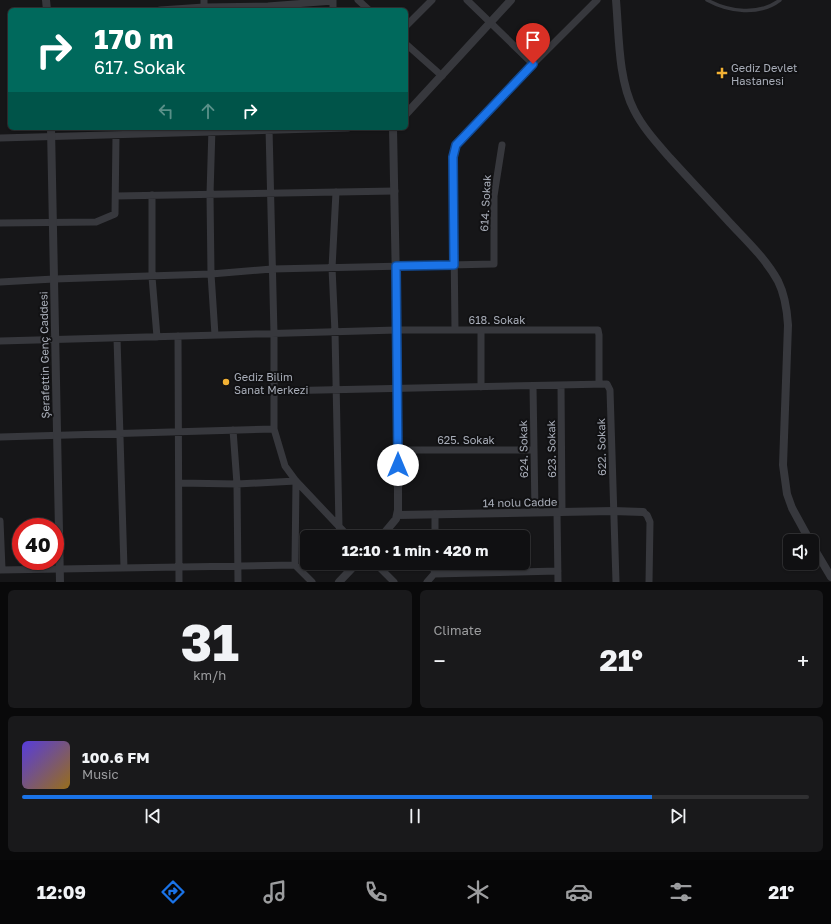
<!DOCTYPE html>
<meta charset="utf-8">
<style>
:root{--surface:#101012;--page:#19191b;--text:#f1f3f6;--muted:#9c9d9f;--line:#303032;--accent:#1a73e8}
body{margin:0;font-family:"Golos Text",sans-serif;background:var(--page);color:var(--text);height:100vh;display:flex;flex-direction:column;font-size:15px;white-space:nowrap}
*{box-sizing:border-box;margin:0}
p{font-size:13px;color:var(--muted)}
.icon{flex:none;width:22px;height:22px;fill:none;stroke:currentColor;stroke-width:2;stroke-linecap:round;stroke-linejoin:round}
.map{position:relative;height:582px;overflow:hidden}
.drawer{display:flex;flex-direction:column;gap:8px;padding:8px;background:#09090a;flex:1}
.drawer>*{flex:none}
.hud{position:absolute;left:8px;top:8px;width:400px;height:122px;border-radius:6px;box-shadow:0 1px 3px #0004,0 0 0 1px var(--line);background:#00695c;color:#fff;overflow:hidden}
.fabs{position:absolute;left:783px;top:534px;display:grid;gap:8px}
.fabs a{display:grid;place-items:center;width:36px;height:36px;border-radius:6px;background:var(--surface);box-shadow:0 1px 3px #0004,0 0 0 1px var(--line);font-size:20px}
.speed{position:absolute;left:12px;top:518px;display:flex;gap:8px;font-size:20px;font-weight:700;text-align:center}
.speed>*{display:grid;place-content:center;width:52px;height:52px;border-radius:50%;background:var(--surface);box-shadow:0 1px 3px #0004,0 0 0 1px var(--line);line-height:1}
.speed .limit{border:6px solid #d22;background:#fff;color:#111}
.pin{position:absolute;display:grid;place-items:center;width:34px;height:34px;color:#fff;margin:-41px -17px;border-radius:50% 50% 50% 0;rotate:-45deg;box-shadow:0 0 4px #0007}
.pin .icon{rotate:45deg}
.me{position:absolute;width:44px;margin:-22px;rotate:0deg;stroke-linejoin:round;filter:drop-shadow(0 0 3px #0008)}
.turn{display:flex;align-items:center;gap:14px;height:84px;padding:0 20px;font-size:18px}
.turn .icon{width:52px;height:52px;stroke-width:2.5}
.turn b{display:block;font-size:28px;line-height:34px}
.lanes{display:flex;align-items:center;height:38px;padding:0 20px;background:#0003;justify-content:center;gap:20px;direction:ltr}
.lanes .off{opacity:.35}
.big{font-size:30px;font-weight:700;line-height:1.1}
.drawer .card{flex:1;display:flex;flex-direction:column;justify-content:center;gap:6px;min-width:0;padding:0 14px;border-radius:6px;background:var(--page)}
.drawer .dial{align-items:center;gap:0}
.dial b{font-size:52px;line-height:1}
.song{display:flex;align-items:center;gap:12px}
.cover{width:48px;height:48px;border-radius:6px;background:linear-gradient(135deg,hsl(250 70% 55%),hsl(40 70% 35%))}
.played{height:4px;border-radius:2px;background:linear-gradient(90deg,var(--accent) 80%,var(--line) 80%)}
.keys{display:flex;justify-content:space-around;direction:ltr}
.heat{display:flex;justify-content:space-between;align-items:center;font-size:22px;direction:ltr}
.drawer .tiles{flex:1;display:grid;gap:8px;grid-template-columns:1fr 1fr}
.card:last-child{grid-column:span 2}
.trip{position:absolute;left:300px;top:530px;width:230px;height:40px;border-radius:6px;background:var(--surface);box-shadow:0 1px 3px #0004,0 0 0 1px var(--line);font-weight:700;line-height:40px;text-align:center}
.dock{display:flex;height:64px;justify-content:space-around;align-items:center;background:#060607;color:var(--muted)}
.dock .icon{width:28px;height:28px}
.dock .on{color:var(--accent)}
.dock b{font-size:18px;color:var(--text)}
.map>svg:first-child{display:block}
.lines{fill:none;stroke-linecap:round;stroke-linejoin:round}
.service{stroke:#37383d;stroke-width:3.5}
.minor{stroke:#37383d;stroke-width:7}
.tertiary{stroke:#37383d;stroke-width:8}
.route-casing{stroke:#114b97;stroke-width:10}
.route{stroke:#1a73e8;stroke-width:7}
.poi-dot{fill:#f2b134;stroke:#111113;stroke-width:1.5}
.labels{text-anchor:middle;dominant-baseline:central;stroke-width:4;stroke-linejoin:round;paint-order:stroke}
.poi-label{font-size:11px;fill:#a8adb8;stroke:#111113;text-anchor:start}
.street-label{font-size:11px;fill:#a8adb8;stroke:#111113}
</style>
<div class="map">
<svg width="831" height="582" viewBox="0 0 831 582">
<rect width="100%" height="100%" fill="#161618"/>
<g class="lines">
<path class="service" d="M 707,0 C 729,12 759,16 780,0"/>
<path class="minor" d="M 204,0 L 204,10
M 358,0 L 369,10
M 467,0 L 533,64
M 160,10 L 204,7 L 268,6 L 333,1
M 333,10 L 333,0
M 406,26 L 432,0
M 406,44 L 442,76
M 212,128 L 210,194 L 211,274 L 215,335
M 269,128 L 274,334 L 274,429 L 285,466 L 296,481 L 349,537
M 0,138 L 348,128
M 336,192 L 332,268 L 335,332 L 339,527
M 152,195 L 152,277 L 157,337
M 116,196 L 395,191
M 0,223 L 96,222 L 115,214 L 116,135
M 0,282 L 54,279 L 211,274 L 272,269 L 494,264 L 494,196 L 502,145
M 455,330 L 453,157 L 456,145 L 533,64 L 597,0
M 481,330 L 481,387
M 178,336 L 179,582
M 117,338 L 124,568
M 0,341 L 397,330 L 598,330 L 599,335 L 599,384
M 561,385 L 562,512
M 533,386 L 535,512
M 274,391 L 607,384 L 610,390 L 616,582
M 233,430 L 237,484 L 238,582
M 0,437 L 274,429
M 398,450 L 534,450
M 179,483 L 237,484 L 296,481 L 295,565 L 312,582
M 557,512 L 558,582
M 643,512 L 647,515 L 650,522 L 649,582
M 0,521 L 2,569
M 435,537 L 435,514
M 375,563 L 394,582
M 0,570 L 295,565
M 434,574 L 435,563
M 427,582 L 434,574 L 558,571"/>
<path class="tertiary" d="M 46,0 L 47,10
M 616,0 C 619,34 618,79 634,110 C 643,128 657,143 670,158 C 690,180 710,201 730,223 C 747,241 766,259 778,281 C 785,295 787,309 788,325 L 783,465 L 787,494 L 792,508 L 810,541
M 406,114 L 511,0
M 51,128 L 60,582
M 398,515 L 613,511 L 643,512
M 381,537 L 396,519 L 398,510 L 398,389 L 393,128
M 812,545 L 831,577
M 339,582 L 357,563"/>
</g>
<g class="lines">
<g class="route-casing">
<path id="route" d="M 398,465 L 396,266 L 454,265 L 453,157 L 456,145 L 533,64"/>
</g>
<use href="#route" class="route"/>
</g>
<g class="poi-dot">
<path d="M720 67h4v4h4v4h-4v4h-4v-4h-4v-4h4z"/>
<circle cx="226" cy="382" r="4"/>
</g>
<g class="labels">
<g class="poi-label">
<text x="731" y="67">Gediz Devlet<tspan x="731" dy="13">Hastanesi</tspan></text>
<text x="234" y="376">Gediz Bilim<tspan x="234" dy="13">Sanat Merkezi</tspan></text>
</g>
<g class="street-label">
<text transform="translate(485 203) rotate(-87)">614. Sokak</text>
<text x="497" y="319">618. Sokak</text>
<text transform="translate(44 355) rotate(-91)">Şerafettin Genç Caddesi</text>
<text x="466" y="439">625. Sokak</text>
<text transform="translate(601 447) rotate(-91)">622. Sokak</text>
<text transform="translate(523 449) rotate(-91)">624. Sokak</text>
<text transform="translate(551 449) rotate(-91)">623. Sokak</text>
<text transform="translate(520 502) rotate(-1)">14 nolu Cadde</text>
</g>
</g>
</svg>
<div class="fabs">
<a><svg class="icon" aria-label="sound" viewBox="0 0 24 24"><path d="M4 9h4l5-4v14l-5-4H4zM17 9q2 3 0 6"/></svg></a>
</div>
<div class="speed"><div class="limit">40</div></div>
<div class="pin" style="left:533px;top:64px;background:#d93025"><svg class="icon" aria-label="arrive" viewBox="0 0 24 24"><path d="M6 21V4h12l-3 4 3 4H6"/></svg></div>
<svg class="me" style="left:398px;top:465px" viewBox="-20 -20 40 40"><circle r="19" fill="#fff"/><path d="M0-13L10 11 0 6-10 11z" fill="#1a73e8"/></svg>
<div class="trip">12:10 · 1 min · 420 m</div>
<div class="hud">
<div class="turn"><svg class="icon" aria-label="right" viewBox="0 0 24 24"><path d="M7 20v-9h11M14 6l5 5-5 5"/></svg><div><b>170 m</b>617. Sokak</div></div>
<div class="lanes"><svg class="icon off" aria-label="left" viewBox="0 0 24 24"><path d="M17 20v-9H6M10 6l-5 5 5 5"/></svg><svg class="icon off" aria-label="ahead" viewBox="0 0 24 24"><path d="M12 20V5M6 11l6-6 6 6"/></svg><svg class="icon" aria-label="right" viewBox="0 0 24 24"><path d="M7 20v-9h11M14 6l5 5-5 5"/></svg></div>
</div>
</div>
<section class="drawer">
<div class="tiles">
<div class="card dial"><b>31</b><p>km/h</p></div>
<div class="card"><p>Climate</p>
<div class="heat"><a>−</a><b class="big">21°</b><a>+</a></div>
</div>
<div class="card">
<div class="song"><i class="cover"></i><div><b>100.6 FM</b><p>Music</p></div></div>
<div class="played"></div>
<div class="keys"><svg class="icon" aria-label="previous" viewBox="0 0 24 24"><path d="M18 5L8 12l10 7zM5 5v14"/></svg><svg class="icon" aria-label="pause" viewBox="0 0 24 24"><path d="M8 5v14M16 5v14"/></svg><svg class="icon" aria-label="next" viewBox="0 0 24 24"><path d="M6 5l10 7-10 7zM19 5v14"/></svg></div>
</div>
</div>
</section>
<nav class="dock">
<b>12:09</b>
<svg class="icon on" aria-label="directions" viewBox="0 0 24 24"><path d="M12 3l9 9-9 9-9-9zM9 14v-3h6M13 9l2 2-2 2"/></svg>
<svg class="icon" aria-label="music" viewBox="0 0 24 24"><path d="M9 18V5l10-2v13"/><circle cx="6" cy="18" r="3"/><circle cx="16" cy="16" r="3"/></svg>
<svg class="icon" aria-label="phone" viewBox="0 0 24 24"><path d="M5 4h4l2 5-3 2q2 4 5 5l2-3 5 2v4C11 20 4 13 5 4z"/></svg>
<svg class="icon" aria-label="climate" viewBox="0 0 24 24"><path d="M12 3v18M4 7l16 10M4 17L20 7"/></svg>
<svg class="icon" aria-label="car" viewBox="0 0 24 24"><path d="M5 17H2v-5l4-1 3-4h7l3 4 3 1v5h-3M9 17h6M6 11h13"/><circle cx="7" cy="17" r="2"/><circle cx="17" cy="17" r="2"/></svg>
<svg class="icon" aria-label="filters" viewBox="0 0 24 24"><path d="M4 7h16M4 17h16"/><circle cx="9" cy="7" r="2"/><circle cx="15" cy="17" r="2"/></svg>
<b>21°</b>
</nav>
